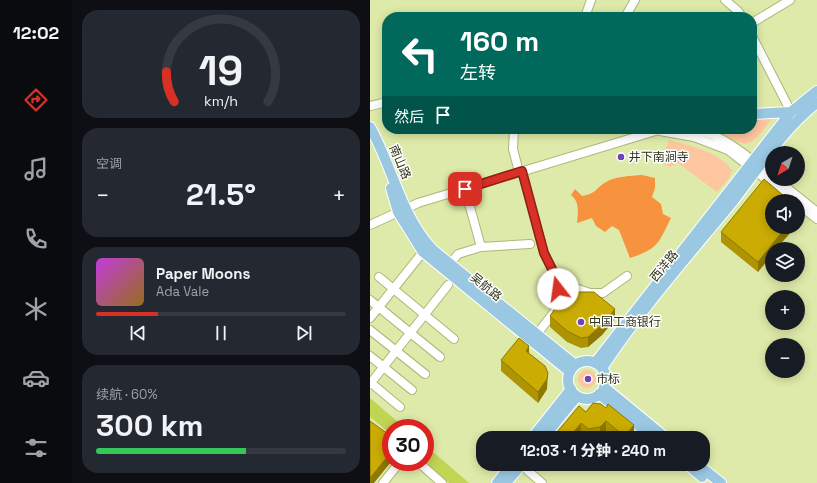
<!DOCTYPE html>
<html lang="zh">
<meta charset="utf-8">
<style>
:root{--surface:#171b24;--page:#242831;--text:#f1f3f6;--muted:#9ea1a6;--line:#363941;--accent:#d93025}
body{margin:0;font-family:"Space Grotesk","Noto Sans SC",sans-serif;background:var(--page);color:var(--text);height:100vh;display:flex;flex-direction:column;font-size:15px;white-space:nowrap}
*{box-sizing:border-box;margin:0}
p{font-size:13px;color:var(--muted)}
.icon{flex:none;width:22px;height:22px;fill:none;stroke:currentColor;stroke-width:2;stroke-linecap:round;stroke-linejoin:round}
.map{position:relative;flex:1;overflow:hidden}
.drawer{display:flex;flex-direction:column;gap:10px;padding:10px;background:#0d0f14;width:298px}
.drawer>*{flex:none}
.top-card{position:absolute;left:12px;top:12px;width:375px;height:122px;border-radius:16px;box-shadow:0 2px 10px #0003;background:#00695c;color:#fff;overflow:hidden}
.needle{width:26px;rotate:219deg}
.buttons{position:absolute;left:395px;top:146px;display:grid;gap:8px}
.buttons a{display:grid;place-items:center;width:40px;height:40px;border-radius:50%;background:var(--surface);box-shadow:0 2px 10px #0003;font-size:20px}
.speed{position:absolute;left:12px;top:419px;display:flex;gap:8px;font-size:20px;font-weight:700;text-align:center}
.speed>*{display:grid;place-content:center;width:52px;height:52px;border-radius:50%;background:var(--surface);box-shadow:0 2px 10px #0003;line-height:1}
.speed .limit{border:6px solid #d22;background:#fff;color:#111}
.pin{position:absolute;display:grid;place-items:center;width:34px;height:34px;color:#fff;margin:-17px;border-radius:8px;box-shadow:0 2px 6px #0006}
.me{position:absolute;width:44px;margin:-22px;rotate:345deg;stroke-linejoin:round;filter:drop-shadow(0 0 3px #0008)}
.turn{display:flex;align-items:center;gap:14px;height:84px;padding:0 12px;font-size:18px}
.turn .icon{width:52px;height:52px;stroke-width:2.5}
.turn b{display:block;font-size:28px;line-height:34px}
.then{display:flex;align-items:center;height:38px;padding:0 12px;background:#0003;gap:8px;font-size:15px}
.big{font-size:30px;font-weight:800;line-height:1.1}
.drawer .widget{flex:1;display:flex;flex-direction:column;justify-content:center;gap:6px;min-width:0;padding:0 14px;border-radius:16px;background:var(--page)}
.drawer .dial{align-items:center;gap:0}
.dial svg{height:104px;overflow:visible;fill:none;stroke:var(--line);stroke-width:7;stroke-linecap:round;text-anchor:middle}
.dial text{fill:var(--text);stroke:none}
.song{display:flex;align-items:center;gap:12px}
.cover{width:48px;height:48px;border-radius:6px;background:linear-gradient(135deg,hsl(290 70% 55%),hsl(40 70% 35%))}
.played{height:4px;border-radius:2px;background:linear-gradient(90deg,var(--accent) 25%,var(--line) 25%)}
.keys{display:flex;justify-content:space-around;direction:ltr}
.heat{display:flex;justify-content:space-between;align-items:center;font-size:22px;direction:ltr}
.charge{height:6px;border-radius:3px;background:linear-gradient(90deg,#34c759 60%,var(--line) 0)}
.trip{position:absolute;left:106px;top:431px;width:234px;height:40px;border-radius:16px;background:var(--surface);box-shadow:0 2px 10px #0003;font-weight:800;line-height:40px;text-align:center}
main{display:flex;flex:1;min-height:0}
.menu{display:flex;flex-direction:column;width:72px;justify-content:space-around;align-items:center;background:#090b0e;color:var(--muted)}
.menu .icon{width:28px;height:28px}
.menu .active{color:var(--accent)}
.menu b{font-size:18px;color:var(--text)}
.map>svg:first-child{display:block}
.green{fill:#fec69f}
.forest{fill:#f7923f}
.water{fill:#c2d453}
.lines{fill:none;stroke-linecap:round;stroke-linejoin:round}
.minor-casing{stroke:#acb778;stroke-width:10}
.major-casing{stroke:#fff;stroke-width:12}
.minor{stroke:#fff;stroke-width:8}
.major{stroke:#9ac8e3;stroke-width:10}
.wall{fill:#ae9403}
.shaded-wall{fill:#8d7802}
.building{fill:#caac03;stroke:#8d7802}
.route-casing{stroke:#8d1f18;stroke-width:10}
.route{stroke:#d93025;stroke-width:7}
.poi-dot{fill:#6f42ba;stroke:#fff;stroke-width:1.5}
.labels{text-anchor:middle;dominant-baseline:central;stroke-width:3;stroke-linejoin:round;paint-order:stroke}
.poi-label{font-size:12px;fill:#2d3117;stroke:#fff;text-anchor:start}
.street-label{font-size:12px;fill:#2d3117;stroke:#fff}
</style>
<main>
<nav class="menu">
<b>12:02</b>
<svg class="icon active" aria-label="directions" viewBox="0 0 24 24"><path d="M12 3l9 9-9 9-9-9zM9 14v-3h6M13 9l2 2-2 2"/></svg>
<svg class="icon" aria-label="music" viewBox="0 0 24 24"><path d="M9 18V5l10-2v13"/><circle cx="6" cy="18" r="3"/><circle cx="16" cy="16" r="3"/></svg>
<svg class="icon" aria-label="phone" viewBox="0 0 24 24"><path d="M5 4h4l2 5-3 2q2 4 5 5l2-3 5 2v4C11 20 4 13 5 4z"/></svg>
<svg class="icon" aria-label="climate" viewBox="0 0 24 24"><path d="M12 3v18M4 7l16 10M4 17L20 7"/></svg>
<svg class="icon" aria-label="car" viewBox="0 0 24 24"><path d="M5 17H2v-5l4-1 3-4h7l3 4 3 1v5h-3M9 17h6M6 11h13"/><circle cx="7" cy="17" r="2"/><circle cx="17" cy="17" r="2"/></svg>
<svg class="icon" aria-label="filters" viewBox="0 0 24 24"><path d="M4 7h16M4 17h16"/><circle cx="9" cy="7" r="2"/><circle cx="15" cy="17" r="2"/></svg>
</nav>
<section class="drawer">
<div class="widget dial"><svg viewBox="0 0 100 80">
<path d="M14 69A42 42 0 1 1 86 69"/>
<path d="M14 69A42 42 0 0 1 8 46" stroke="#d93025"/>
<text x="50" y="56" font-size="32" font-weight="700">19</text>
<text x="50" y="72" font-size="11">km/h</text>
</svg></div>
<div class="widget"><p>空调</p>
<div class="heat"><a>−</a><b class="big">21.5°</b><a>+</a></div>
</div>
<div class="widget">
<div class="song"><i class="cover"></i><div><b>Paper Moons</b><p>Ada Vale</p></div></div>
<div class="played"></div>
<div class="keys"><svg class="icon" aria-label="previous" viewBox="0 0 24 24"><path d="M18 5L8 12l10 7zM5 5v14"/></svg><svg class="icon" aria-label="pause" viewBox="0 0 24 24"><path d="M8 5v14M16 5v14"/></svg><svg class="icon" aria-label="next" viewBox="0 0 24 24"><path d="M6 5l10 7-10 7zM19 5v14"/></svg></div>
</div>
<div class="widget"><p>续航 · 60%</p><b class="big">300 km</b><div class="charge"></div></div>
</section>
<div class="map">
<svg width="447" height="483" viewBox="0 0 447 483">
<rect width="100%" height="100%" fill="#deeaa9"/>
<path class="green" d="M 397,117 L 402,118 C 396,126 384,147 372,143 C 364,141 352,133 343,129 L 382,129 L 382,118 Z
M 299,140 C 320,146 348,151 362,170 L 359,178 L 347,192 L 308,163 L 300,167 L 292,163 L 292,157 Z
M208 379a9 9 0 1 1 18 0a9 9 0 1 1-18 0Z"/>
<path class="forest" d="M 272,175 L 285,178 L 285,188 L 282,197 L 291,204 L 293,214 L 301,218 C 288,244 288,249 260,258 L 249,230 L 242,226 L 235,232 L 226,226 L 222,218 L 207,223 C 208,213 210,202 201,195 L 205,189 L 212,196 C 228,193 224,189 236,182 C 246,176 261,176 272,175 Z"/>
<path class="water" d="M 0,398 L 35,428 L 21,428 L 21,434 L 0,417 Z
M 55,445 L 99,483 L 79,483 L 54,462 Z"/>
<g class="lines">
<g class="minor-casing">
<path id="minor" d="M 355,0 L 368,11 L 372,17
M 215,17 L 221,0
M 255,17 L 265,0
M 382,23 L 420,0
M 382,36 L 421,112
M 0,106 L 17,102
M 144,129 L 143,149 L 149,172
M 323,129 C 356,136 377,156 402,176
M 290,131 L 324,137 L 358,150 L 424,201
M 152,171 L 174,253 L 190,285
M 406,179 L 447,212
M 95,189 L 111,247
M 428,204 L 447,219
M 0,225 L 48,203 L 292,129
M 80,264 L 88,254 L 111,247 L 160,244
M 9,277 L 84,339
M 0,300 L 70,357
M 0,318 L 53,252
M 0,330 L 55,374
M 167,334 L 191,303 L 188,289 L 190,285 L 193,284 L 220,293 L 233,293 L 257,276
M 0,356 L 42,390
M 0,382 L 30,407
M 0,384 L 78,285
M 48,462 L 72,483
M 157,470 L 172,483
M 13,483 L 30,462"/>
</g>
<g class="major-casing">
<path id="major" d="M 382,114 L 421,112
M 0,127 C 23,168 31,216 63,250 L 205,365
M 21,188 L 28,212 L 53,252 L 200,372
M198 380a19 19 0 1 1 38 0a19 19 0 1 1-38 0Z
M 225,363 L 421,112 L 447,91
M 232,368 C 271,309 319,255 364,200 C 388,169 416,126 447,103
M 234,387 L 296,438
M 229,394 L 284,438
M 162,438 L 201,389
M 173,438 L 207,396
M 317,464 L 332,477
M 327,464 L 351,483
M 127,483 L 142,464
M 136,483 L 152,464"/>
</g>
<use href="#minor" class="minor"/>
<use href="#major" class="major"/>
</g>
<path class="wall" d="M 402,227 L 422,227 L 420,233 L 406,249 L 402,249 L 388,272 L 351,242 L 351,232 Z
M 180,316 L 245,319 L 232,335 L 218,347 L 211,348 L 197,342 L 180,327 Z
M 159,353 L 177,389 L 168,403 L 131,371 L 131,360 Z
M 223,403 L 264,435 L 261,438 L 244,438 L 236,431 L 230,438 L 217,438 L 211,433 L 207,438 L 187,438 L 187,432 L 216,412 Z"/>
<path class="shaded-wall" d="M 416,227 L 422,227 L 420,233 L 406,249 L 402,249 L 402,255 L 388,272 L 388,262 Z
M 245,309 L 245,319 L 232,335 L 218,347 L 218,337 Z
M 159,346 L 159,357 L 156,351 Z
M 178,373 L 177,389 L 168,403 L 168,392 Z
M 236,421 L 236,431 L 230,438 L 230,427 Z
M 211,423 L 211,433 L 207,438 L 199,438 Z
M 264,425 L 264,435 L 261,438 L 254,438 L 254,436 Z
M 21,452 L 21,462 L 4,483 L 0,483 L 0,478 Z"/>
<path class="building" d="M 394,179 L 420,201 L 402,201 L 402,227 L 416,227 L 388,262 L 351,232 Z
M 196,292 L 224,292 L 245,309 L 232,325 L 218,337 L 211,338 L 197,331 L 180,316 Z
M 149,338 L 159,346 L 156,351 L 175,366 L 178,373 L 177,379 L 168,392 L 131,360 Z
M 223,403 L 231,404 L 236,408 L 238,404 L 264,425 L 254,436 L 236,421 L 230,427 L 218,429 L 211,423 L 199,438 L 194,438 L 187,432 L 209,406 L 216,412 Z
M 0,421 L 18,434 L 21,434 L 21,452 L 0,478 Z"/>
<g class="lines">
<g class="route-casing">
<path id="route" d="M 95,189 L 152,171 L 174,253 L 190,285 L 188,289"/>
</g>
<use href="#route" class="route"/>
</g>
<g class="poi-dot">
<circle cx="251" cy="157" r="4"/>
<circle cx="211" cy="322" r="4"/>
<circle cx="218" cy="379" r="4"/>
</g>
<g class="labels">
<g class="poi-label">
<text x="259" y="157">井下南涧寺</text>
<text x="219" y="322">中国工商银行</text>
<text x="226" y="379">市标</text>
</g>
<g class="street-label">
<text transform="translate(30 162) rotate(67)">南山路</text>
<text transform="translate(294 266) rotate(-51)">西洋路</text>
<text transform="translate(116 287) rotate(39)">吴航路</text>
</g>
</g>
</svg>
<div class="buttons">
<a><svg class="needle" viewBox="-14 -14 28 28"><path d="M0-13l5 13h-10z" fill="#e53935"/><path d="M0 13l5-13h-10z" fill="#9ea1a6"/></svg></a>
<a><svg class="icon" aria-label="sound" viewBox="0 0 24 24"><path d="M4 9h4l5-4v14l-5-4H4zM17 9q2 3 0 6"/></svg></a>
<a><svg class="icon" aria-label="layers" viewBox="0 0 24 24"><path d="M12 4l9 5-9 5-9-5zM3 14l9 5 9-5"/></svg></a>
<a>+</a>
<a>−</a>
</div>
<div class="speed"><div class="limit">30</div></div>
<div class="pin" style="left:95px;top:189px;background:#d93025"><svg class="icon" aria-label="arrive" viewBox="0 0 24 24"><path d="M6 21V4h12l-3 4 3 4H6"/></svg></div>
<svg class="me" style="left:188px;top:289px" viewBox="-20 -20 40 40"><circle r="19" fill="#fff"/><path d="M0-13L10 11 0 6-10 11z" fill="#d93025"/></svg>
<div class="trip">12:03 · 1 分钟 · 240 m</div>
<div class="top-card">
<div class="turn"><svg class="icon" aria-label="left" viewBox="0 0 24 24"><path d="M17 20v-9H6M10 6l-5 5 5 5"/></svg><div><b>160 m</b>左转</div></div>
<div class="then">然后<svg class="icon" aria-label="arrive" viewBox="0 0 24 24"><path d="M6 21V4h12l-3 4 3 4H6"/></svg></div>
</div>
</div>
</main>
